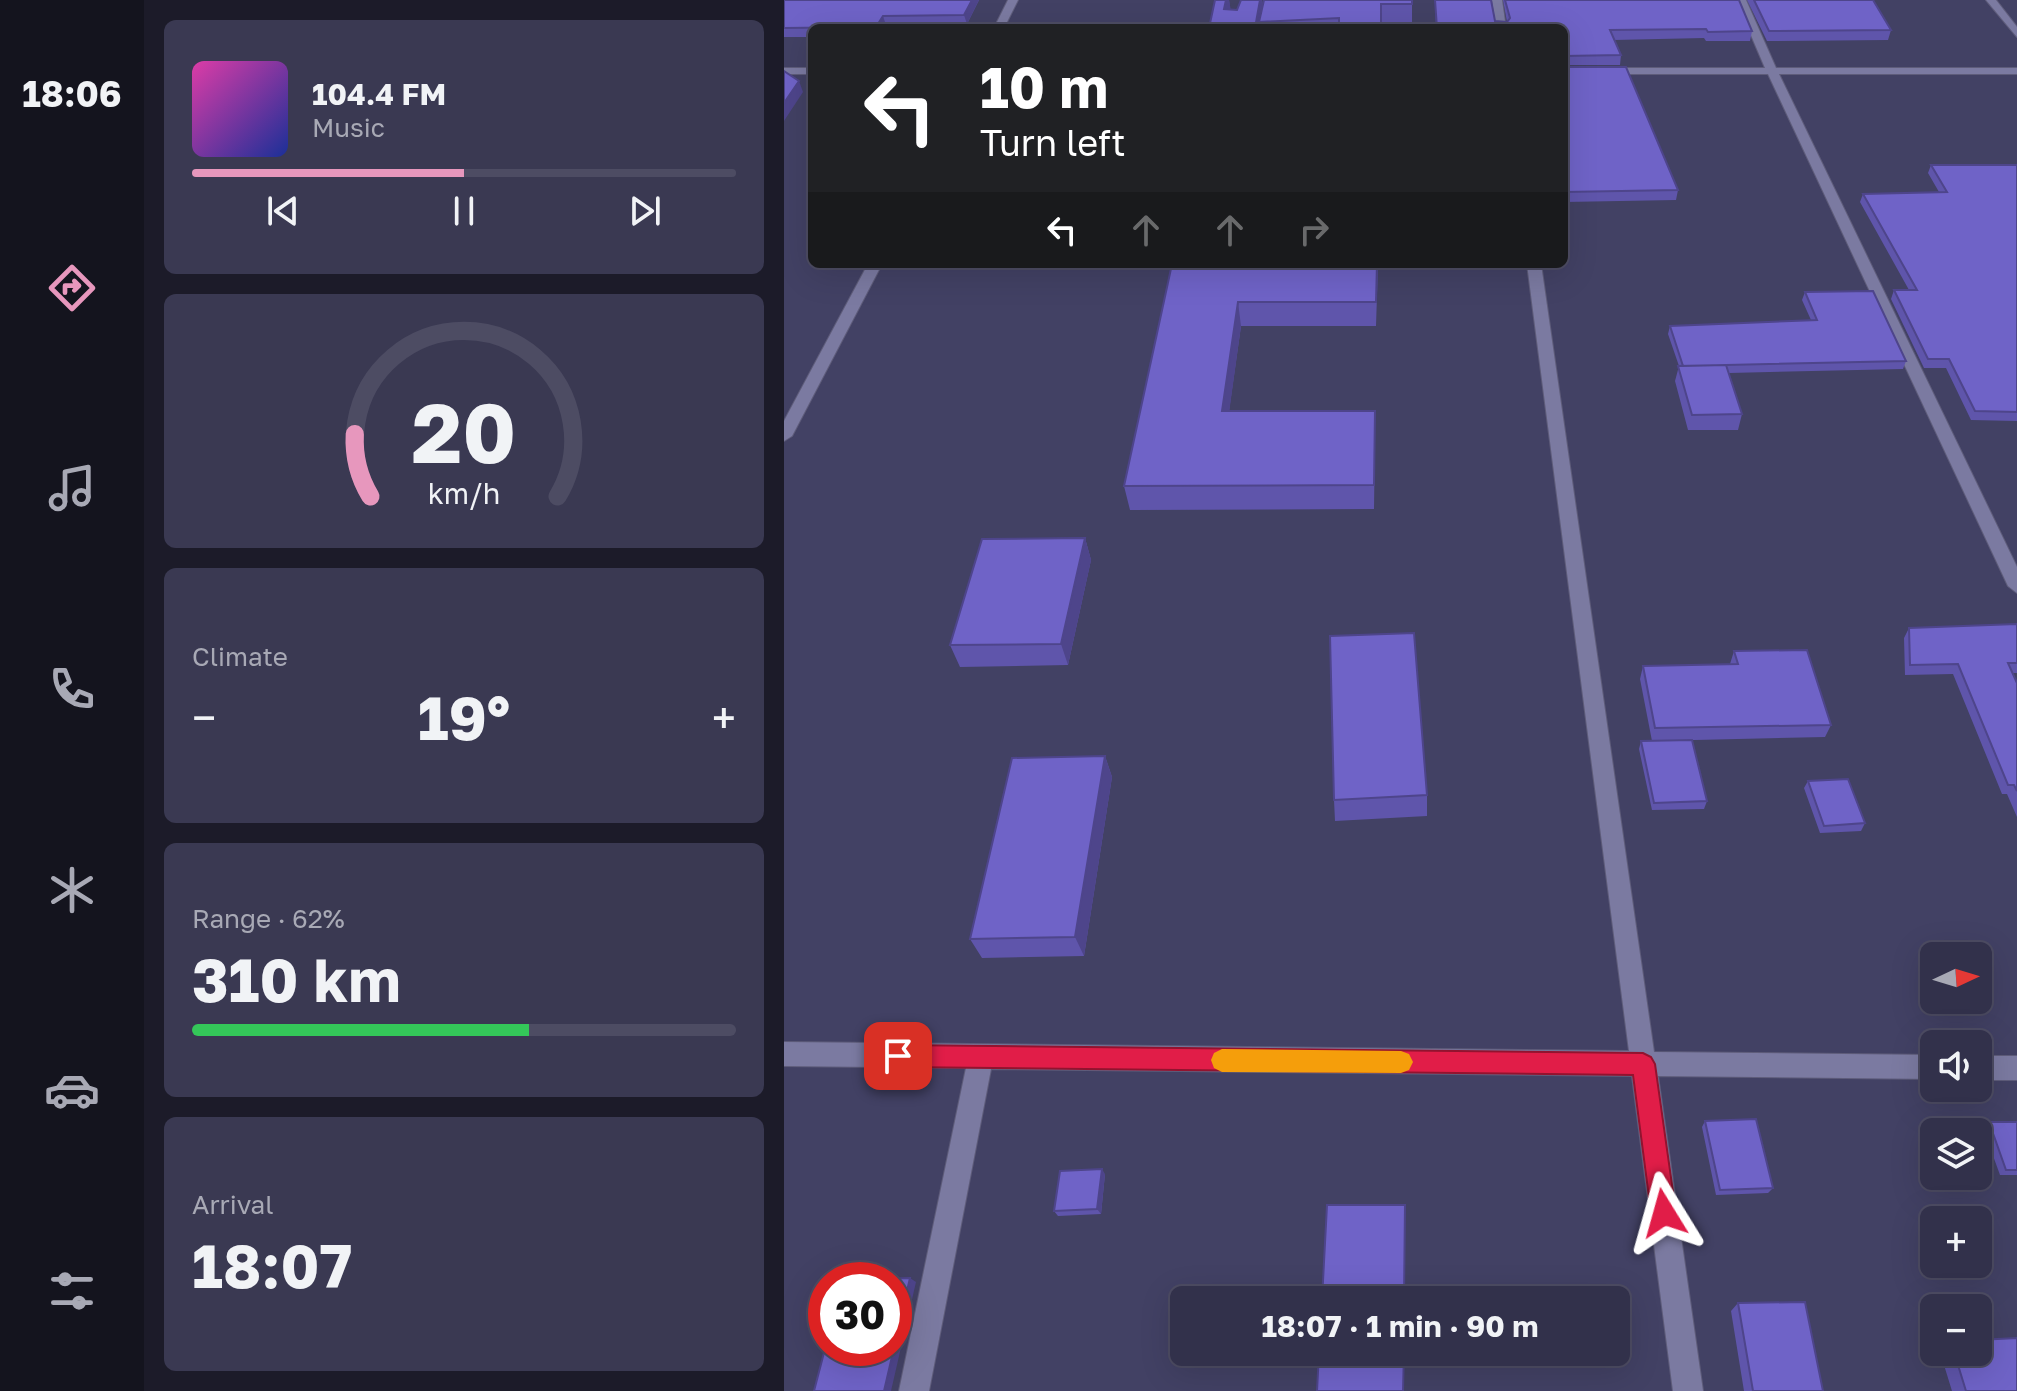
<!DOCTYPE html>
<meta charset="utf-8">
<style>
:root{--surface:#32314b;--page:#3a3952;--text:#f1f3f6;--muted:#a8a9b5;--line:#4d4c63;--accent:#e797bd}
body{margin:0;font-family:"Golos Text",sans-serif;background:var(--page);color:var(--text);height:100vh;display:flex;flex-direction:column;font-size:30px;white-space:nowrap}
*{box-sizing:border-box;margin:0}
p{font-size:26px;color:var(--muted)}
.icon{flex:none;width:44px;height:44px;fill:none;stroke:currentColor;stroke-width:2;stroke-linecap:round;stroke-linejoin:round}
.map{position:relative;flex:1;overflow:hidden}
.drawer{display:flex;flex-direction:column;gap:20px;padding:20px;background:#1c1b29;width:640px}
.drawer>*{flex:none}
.hud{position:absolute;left:24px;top:24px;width:760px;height:244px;border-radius:12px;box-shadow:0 8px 32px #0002,0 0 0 2px var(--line);background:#202124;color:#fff;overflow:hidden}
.needle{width:52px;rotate:86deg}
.buttons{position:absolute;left:1136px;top:942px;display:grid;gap:16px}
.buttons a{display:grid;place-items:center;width:72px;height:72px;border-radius:12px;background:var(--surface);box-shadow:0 8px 32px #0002,0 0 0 2px var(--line);font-size:40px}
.speed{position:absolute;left:24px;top:1262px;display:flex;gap:16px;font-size:40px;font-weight:700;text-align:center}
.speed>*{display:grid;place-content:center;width:104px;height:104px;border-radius:50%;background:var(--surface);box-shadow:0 8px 32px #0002,0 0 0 2px var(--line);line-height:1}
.speed .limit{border:12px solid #d22;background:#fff;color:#111}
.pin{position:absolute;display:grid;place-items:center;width:68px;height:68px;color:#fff;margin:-34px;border-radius:16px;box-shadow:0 4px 12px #0006}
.me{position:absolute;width:88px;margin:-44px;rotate:352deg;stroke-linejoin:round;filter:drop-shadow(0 0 6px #0008)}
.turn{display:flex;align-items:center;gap:28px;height:168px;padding:0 40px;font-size:36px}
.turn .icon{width:104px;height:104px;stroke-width:2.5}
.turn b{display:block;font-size:56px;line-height:68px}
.lanes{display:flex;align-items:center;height:76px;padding:0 40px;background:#0003;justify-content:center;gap:40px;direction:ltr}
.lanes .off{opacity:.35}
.big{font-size:60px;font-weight:700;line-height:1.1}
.drawer .card{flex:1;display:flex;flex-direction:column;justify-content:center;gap:12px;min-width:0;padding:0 28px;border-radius:12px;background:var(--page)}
.drawer .dial{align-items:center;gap:0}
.dial svg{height:208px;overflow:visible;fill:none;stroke:var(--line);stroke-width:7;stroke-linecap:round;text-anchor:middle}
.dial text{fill:var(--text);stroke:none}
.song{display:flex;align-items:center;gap:24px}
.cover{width:96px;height:96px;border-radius:12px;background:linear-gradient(135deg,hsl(320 70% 55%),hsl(230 70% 35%))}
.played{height:8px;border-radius:4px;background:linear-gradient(90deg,var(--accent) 50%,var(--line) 50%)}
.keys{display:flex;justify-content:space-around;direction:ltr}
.heat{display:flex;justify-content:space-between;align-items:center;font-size:44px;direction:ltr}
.charge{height:12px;border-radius:6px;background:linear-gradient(90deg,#34c759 62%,var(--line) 0)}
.trip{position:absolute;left:386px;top:1286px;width:460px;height:80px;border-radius:12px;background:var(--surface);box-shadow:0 8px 32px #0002,0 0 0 2px var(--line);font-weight:700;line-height:80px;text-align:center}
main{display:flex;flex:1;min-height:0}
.tab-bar{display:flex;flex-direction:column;width:144px;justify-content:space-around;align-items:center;background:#14141e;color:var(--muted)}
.tab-bar .icon{width:56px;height:56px}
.tab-bar .current{color:var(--accent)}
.tab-bar b{font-size:36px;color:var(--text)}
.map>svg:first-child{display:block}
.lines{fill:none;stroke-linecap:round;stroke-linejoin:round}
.minor-casing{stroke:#5e5c7a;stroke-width:2}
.minor{fill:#7b7aa1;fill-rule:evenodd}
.wall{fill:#5f55ab}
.shaded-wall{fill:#4e458b}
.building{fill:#6f63c7;stroke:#4e458b;stroke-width:2}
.route{fill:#e11d48;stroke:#92132f;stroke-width:2}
.slow{fill:#f59e0b}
</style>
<main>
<nav class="tab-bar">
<b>18:06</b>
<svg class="icon current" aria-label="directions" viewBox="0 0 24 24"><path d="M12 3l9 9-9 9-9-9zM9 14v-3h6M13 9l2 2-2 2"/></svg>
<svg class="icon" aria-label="music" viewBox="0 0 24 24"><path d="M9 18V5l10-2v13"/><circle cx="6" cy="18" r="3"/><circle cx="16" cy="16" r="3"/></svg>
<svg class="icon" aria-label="phone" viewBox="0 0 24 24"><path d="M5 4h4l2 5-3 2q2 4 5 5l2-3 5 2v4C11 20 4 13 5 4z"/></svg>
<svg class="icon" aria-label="climate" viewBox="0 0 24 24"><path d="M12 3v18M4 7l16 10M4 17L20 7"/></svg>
<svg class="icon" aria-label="car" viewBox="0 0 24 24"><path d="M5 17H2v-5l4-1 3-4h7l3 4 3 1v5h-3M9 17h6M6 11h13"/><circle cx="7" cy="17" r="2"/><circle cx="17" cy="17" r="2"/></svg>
<svg class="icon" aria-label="filters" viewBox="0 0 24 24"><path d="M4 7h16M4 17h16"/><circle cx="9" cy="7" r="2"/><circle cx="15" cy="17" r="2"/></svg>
</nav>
<section class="drawer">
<div class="card">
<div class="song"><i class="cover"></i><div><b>104.4 FM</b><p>Music</p></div></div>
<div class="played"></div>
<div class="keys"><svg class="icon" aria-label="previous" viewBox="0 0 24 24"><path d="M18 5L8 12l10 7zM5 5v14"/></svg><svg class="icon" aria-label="pause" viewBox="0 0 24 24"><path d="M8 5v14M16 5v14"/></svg><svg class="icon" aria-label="next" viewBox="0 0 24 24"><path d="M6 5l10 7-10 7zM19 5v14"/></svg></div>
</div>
<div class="card dial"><svg viewBox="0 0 100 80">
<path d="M14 69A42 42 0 1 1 86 69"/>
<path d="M14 69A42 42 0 0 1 8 45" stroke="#e797bd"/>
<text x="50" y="56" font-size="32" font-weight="700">20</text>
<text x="50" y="72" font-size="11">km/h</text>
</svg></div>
<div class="card"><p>Climate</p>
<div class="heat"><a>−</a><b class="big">19°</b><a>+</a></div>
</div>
<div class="card"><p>Range · 62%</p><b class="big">310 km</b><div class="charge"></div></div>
<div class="card"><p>Arrival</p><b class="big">18:07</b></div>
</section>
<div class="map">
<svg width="1233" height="1391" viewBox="0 0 1233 1391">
<rect width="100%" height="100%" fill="#424164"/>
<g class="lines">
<g class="minor-casing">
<path id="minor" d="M 224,0 L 234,0 L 220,28 L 210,28 Z
M 708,0 L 718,0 L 722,28 L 712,28 Z
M 952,0 L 962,0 L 992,68 L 1233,68 L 1233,74 L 995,74 L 1233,567 L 1233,593 L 1224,586 L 984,74 L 780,74 L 780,68 L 981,68 Z
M 1202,0 L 1212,0 L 1233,27 L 1233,37 Z
M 0,68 L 28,68 L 28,74 L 0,74 Z
M 84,264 L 98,264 L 8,436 L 0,441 L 0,421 Z
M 743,264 L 757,264 L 870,1052 L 1150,1055 L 1150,1079 L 874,1076 L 919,1391 L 889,1391 L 848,1076 L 207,1069 L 145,1391 L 115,1391 L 182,1068 L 0,1066 L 0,1042 L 845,1051 Z
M 1194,1056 L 1233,1056 L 1233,1080 L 1194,1080 Z"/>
</g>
<use href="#minor" class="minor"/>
</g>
<path class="wall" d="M 0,0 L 195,0 L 183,24 L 102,25 L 100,28 L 28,28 L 28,37 L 0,37 Z
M 431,0 L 445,0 L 446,9 L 453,10 L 457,0 L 478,0 L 479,6 L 628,0 L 628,25 L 598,25 L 598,28 L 425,28 Z
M 651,0 L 707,0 L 711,21 L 723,22 L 719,0 L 955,0 L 968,31 L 966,41 L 922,41 L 920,38 L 830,40 L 837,55 L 836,65 L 780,65 L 894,190 L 892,200 L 780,202 L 780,28 L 652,28 Z
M 963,0 L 1089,0 L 1107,30 L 1104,40 L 983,41 Z
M 1147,165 L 1233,165 L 1233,421 L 1187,420 L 1162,368 L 1140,368 L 1107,299 L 1110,290 L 1125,290 L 1076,202 L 1079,194 L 1155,192 L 1144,173 Z
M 388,264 L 594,264 L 592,326 L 457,326 L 445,411 L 591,435 L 590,509 L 346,510 L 340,486 Z
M 1021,292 L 1122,361 L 1119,369 L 945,373 L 958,414 L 954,430 L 904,430 L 891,381 L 895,366 L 884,334 L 886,326 L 1027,320 L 1018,300 Z
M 301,538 L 307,560 L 284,665 L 176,667 L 166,645 Z
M 1233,624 L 1233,673 L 1228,673 L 1233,683 L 1233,817 L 1223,794 L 1218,794 L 1169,674 L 1121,675 L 1120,638 L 1125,628 Z
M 950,651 L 1047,725 L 1041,737 L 868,741 L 856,679 L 859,666 L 946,664 Z
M 857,741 L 923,801 L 920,809 L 868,810 L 855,749 Z
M 321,756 L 328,777 L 300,956 L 198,958 L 186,939 Z
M 1024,781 L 1081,823 L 1077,831 L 1036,833 L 1020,788 Z
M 643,795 L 643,816 L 551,821 L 550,800 Z
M 921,1121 L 989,1188 L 984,1193 L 932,1195 L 918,1127 Z
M 1205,1122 L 1233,1122 L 1233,1175 L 1216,1175 L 1199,1128 Z
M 321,1174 L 317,1214 L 274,1216 L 270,1211 Z
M 954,1303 L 1039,1391 L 960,1391 L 947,1311 Z
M 1156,1352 L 1194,1352 L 1233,1391 L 1168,1391 Z"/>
<path class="shaded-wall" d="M 188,0 L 195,0 L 183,24 L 180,15 Z
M 442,0 L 445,0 L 447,11 L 440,9 Z
M 476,0 L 478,0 L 479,10 L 475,22 L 476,28 L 471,28 Z
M 99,16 L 102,25 L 100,28 L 92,28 Z
M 15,81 L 19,92 L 0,121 L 0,103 Z
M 454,302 L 457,326 L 442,435 L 438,411 Z
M 301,538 L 307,560 L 284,665 L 277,644 Z
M 321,756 L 328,777 L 300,956 L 291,937 Z
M 318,1169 L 321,1174 L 317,1214 L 313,1209 Z
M 126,1278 L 132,1282 L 107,1391 L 100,1391 Z"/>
<path class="building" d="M 0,0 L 188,0 L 180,15 L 99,16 L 92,27 L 0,28 Z
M 431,0 L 442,0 L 440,9 L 453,10 L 457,0 L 476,0 L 471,28 L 425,28 Z
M 480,0 L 628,0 L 628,4 L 597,4 L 597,28 L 555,28 L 555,18 L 475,22 Z
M 651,0 L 707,0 L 711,21 L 723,22 L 726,18 L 721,0 L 955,0 L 968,31 L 924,32 L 922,29 L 826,30 L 837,55 L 780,56 L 780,28 L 653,28 Z
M 970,0 L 1089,0 L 1107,30 L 985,31 Z
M 780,64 L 781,67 L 842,67 L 894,190 L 780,192 Z
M 0,71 L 15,81 L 0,103 Z
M 1147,165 L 1233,165 L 1233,412 L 1191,411 L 1165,359 L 1144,359 L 1110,290 L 1133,290 L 1079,194 L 1163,192 Z
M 388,264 L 593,264 L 592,302 L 454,302 L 438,411 L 591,411 L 590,485 L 340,486 Z
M 1089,291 L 1122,361 L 899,366 L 886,326 L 1033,320 L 1021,292 Z
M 942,365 L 958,414 L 908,415 L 894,366 Z
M 301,538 L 277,644 L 166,645 L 198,539 Z
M 1233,624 L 1233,663 L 1224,663 L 1233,683 L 1233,791 L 1230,785 L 1224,785 L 1174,664 L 1126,665 L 1125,628 Z
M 630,633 L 643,795 L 550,800 L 546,636 Z
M 1023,650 L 1047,725 L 871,728 L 859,666 L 954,664 L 950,651 Z
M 908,740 L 923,801 L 870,803 L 857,741 Z
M 321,756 L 291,937 L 186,939 L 228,758 Z
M 1064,779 L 1081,823 L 1040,826 L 1024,781 Z
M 972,1119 L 989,1188 L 936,1190 L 921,1121 Z
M 1205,1122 L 1233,1122 L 1233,1170 L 1222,1170 Z
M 318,1169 L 313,1209 L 270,1211 L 276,1171 Z
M 543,1205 L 621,1205 L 620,1300 L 538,1300 Z
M 126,1278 L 110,1347 L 110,1280 L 59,1280 Z
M 1021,1302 L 1039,1391 L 969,1391 L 954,1303 Z
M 1233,1338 L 1233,1391 L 1182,1391 L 1170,1352 L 1194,1352 L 1194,1340 Z
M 42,1345 L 42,1348 L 110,1348 L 100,1391 L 30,1391 Z
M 535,1352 L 620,1352 L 619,1391 L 533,1391 Z"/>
<path class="route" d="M 114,1045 L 859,1053 L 867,1057 L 871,1064 L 892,1213 L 888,1222 L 880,1225 L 871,1222 L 867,1213 L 849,1075 L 114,1067 L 106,1064 L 103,1056 L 106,1048 Z"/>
<path class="slow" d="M 438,1049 L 617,1051 L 625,1054 L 629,1062 L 625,1070 L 617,1073 L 438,1072 L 430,1068 L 427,1060 L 430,1053 Z"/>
</svg>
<div class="buttons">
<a><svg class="needle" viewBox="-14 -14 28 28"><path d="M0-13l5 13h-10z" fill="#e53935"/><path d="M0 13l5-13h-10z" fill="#a8a9b5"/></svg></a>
<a><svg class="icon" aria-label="sound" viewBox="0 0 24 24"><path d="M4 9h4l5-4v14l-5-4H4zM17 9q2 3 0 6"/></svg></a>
<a><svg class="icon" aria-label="layers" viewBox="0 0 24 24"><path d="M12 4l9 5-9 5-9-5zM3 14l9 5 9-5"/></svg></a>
<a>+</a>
<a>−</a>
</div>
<div class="speed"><div class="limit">30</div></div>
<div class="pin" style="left:114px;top:1056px;background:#d93025"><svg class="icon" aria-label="arrive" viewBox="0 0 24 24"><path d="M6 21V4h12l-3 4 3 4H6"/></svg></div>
<svg class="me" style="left:880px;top:1213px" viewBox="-20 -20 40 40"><path d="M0-17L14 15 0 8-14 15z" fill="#e11d48" stroke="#fff" stroke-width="4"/></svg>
<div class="trip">18:07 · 1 min · 90 m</div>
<div class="hud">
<div class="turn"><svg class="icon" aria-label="left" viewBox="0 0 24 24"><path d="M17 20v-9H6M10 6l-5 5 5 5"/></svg><div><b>10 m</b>Turn left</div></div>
<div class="lanes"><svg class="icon" aria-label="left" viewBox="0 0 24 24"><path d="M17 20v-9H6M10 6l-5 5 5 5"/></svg><svg class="icon off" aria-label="ahead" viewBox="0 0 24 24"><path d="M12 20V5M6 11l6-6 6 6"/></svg><svg class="icon off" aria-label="ahead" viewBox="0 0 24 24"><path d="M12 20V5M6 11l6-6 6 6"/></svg><svg class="icon off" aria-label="right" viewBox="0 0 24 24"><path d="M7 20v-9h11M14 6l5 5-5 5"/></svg></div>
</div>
</div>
</main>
